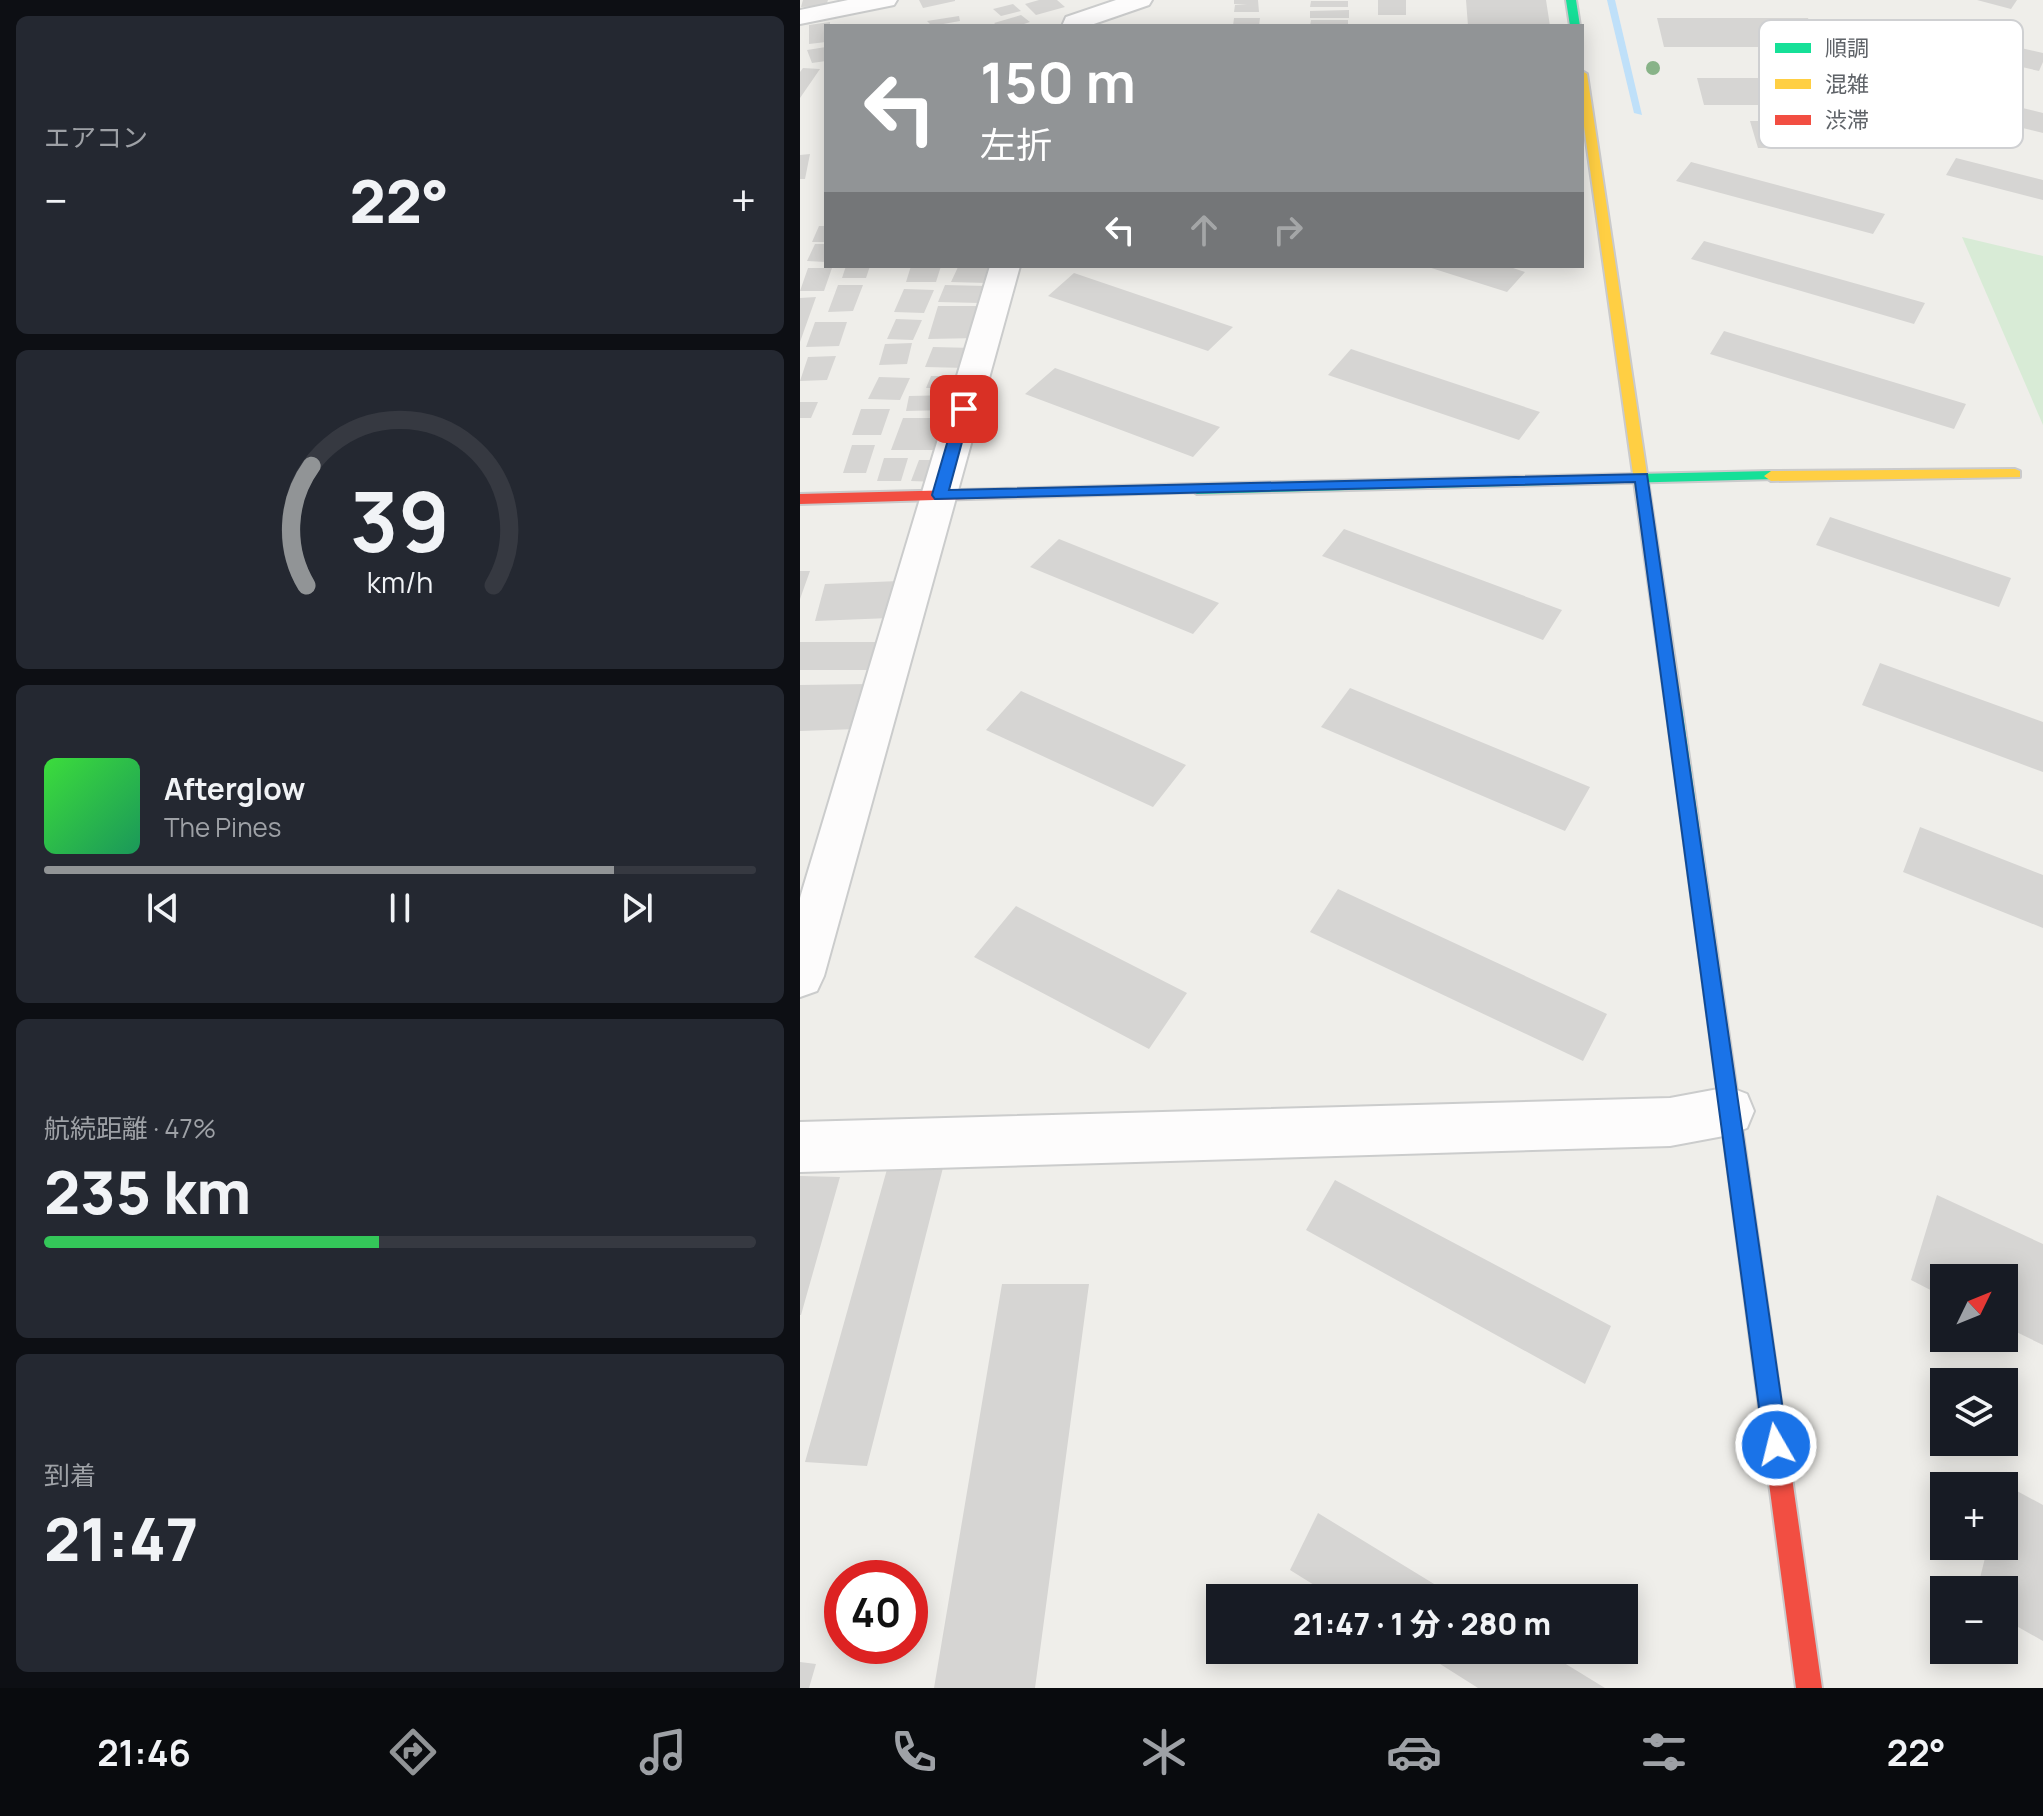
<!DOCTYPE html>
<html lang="ja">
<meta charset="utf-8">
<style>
:root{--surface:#171b24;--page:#242831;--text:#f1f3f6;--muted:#9ea1a6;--line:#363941;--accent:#919496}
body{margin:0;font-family:Manrope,"Noto Sans JP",sans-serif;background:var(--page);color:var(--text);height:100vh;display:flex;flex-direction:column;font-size:30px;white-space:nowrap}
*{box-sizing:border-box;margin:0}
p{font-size:26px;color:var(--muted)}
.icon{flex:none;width:44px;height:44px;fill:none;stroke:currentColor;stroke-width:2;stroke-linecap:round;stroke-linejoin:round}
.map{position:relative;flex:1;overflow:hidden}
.sheet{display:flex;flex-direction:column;gap:16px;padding:16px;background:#0d0f14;width:800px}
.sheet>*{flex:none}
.banner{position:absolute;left:24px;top:24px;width:760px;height:244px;border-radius:0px;box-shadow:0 4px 20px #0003;background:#919496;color:#fff;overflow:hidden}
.needle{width:52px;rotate:47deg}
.controls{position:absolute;left:1130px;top:1264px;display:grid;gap:16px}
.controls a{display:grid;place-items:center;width:88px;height:88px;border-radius:0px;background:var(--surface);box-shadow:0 4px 20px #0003;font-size:40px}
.speed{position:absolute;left:24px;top:1560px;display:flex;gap:16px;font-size:40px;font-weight:700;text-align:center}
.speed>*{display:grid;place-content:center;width:104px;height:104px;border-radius:50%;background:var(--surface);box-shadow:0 4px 20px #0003;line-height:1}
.speed .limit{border:12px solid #d22;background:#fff;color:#111}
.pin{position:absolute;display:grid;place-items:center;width:68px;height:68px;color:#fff;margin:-34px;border-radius:16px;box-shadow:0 4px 12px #0006}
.me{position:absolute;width:88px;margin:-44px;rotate:352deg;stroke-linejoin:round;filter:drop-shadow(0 0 6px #0008)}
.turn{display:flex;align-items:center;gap:28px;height:168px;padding:0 24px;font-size:36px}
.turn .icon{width:104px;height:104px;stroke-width:2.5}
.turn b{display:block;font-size:56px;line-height:68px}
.lanes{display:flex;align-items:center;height:76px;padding:0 24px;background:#0003;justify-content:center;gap:40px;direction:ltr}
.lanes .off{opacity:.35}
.big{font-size:60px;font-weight:800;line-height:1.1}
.sheet .widget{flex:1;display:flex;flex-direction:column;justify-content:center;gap:12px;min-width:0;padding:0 28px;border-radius:12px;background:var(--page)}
.sheet .dial{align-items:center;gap:0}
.dial svg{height:208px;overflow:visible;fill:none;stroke:var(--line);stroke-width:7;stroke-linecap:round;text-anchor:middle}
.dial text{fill:var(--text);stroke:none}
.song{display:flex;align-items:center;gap:24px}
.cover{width:96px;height:96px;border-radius:12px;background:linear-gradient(135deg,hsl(120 70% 55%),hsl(150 70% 35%))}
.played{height:8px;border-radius:4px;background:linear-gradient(90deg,var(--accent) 80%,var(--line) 80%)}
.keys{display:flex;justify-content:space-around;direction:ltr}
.heat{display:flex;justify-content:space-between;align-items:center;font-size:44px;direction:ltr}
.charge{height:12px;border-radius:6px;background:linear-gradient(90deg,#34c759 47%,var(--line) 0)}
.trip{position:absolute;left:406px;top:1584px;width:432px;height:80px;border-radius:0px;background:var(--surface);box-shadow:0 4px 20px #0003;font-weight:800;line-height:80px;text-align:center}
.tabs{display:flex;height:128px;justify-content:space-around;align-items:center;background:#090b0e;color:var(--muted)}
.tabs .icon{width:56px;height:56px}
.tabs .selected{color:var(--accent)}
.tabs b{font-size:36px;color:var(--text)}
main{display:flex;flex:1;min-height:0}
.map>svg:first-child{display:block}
.green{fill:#d8ebd6}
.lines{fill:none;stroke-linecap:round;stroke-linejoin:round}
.stream{fill:#bfe0f9;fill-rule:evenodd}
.building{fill:#d6d5d3}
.street-casing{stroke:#cbcccc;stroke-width:4}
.fast-casing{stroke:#cacacb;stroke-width:4}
.slow-casing{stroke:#cacacb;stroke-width:4}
.jam-casing{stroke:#cacacb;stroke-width:4}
.street{fill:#fdfcfc;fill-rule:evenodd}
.fast{fill:#16e098;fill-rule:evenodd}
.slow{fill:#ffcf43;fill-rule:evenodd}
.jam{fill:#f24e42;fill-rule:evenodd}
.tree{fill:#88b388}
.route{fill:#1a73e8;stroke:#114b97;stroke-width:2}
.key{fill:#fff;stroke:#cfd0d2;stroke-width:2}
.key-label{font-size:22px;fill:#5f6368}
</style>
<main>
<section class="sheet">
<div class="widget"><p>エアコン</p>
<div class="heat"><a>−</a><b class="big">22°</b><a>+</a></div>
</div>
<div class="widget dial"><svg viewBox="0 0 100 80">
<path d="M14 69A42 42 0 1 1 86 69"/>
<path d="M14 69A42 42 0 0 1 16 23" stroke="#919496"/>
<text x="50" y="56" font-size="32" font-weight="700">39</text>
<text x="50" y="72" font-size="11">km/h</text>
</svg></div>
<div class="widget">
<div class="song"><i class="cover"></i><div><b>Afterglow</b><p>The Pines</p></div></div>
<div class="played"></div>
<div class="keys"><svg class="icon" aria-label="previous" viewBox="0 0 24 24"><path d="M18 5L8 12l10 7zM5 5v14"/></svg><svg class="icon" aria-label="pause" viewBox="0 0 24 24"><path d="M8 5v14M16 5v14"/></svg><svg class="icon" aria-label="next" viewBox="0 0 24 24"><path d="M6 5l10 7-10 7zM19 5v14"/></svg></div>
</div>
<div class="widget"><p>航続距離 · 47%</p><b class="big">235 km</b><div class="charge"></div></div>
<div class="widget"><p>到着</p><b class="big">21:47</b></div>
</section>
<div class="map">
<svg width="1243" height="1688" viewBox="0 0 1243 1688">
<rect width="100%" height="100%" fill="#efeeea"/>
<path class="green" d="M 1162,237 L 1243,256 L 1243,425 Z"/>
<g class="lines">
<path class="stream" d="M 807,0 L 815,0 L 842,115 L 834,113 Z"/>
</g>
<path class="building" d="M 3,0 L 28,0 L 26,6 L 1,7 Z
M 119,0 L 155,0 L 155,1 L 123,8 Z
M 239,0 L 257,0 L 265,7 L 236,15 L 225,4 Z
M 434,0 L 458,0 L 459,12 L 434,12 L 435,5 L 447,5 L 434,4 Z
M 578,0 L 606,0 L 606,15 L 578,15 Z
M 666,0 L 746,0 L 750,26 L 668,26 Z
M 1177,0 L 1217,0 L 1211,9 Z
M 511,1 L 548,1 L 548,7 L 510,7 Z
M 213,4 L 221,11 L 201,16 L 193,9 Z
M 549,10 L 549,18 L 510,18 L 510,11 Z
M 221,15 L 230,22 L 218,26 L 198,26 L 194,23 Z
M 159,16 L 160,21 L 132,26 L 127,21 Z
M 434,18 L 460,18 L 459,26 L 433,26 Z
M 857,18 L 1008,18 L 1018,47 L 864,47 Z
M 1093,19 L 1243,53 L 1243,62 L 1239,71 L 1082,35 Z
M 511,20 L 548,20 L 548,26 L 510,26 Z
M 30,22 L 30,26 L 26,26 L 26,42 L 9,44 L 9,25 Z
M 26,47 L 26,61 L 12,63 L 7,50 Z
M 3,68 L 20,69 L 0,98 L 0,72 Z
M 897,78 L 1025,78 L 1035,105 L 904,105 Z
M 1122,84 L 1243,113 L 1243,133 L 1111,101 Z
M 950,121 L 992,121 L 1001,148 L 958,148 Z
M 10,154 L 5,179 L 0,179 L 0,155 Z
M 1156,158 L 1243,180 L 1243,200 L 1146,175 Z
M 891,162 L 1085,214 L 1073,234 L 876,181 Z
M 19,226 L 26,226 L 26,242 L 12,242 Z
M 904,241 L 1125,303 L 1114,324 L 891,259 Z
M 15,244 L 26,244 L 26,262 L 7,261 Z
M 46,266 L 70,266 L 66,278 L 42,278 Z
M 111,266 L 141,266 L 136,282 L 106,282 Z
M 625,266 L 707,266 L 725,272 L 707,292 Z
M 158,267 L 192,267 L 186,283 L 151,282 Z
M 8,268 L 32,268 L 24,291 L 0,291 Z
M 274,273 L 433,327 L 408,351 L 248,296 Z
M 38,285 L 63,285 L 53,311 L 28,312 Z
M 145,285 L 187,286 L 180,303 L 138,302 Z
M 104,289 L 134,290 L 124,313 L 94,312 Z
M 16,297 L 0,342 L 0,298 Z
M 138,306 L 188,306 L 178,338 L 128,339 Z
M 96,319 L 122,320 L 113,340 L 87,339 Z
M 15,322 L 47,322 L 39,346 L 6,347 Z
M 924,331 L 1166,404 L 1154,429 L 910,354 Z
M 112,343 L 107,364 L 79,365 L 85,344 Z
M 133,347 L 174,348 L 166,368 L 125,367 Z
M 551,349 L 740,412 L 719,440 L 528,375 Z
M 36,356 L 27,380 L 0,381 L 8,357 Z
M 255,368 L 420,427 L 393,457 L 225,394 Z
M 131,376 L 162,376 L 157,388 L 126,388 Z
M 79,377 L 110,378 L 100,400 L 68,399 Z
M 151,395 L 148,410 L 106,411 L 109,396 Z
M 0,402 L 18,402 L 11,418 L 0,418 Z
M 61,409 L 90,409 L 81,435 L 52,435 Z
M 103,418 L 149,418 L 138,450 L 91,450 Z
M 52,445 L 75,445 L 66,473 L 43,473 Z
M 84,458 L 108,458 L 101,481 L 77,481 Z
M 119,460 L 145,460 L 137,482 L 111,481 Z
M 1030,517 L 1211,578 L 1199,607 L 1016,545 Z
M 544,529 L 762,610 L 743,640 L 522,556 Z
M 259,539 L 419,603 L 393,634 L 230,567 Z
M 0,571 L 10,571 L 0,599 Z
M 99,581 L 90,618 L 15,621 L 25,584 Z
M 0,642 L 87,642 L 78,670 L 0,670 Z
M 1080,663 L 1243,722 L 1243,772 L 1062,705 Z
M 69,684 L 57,729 L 0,731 L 0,685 Z
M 550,688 L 790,787 L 765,831 L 521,727 Z
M 221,691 L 386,765 L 353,807 L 186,730 Z
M 1120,827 L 1243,875 L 1243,928 L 1103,872 Z
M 538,889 L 807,1014 L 783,1061 L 510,932 Z
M 216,906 L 387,993 L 349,1049 L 174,957 Z
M 91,1155 L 146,1156 L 67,1466 L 5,1462 Z
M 0,1176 L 40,1177 L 1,1315 L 0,1315 Z
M 535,1180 L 811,1326 L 785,1384 L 506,1230 Z
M 1137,1195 L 1243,1244 L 1243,1345 L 1204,1326 L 1204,1278 L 1144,1278 L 1144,1297 L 1111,1280 Z
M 202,1284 L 289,1284 L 235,1688 L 134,1688 Z
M 1204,1484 L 1243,1505 L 1243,1641 L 1204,1619 L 1204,1590 L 1177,1590 L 1188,1546 L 1204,1546 Z
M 518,1513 L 657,1598 L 535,1598 L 490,1570 Z
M 618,1650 L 743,1650 L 805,1688 L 678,1688 Z
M 0,1662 L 16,1664 L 9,1688 L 0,1688 Z"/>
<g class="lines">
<g class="street-casing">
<path id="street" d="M 48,0 L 97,0 L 94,5 L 0,24 L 0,10 Z
M 316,0 L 352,0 L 349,5 L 288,26 L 262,26 L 266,17 Z
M 190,266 L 220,266 L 24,976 L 17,991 L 0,997 L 0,898 Z
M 929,1087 L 947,1094 L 954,1111 L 947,1128 L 929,1135 L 870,1146 L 0,1172 L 0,1122 L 870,1098 Z"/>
</g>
<g class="fast-casing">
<path id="fast" d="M 766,0 L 776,0 L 780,26 L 770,26 Z
M 971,471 L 976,473 L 976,479 L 397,494 L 390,489 L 397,484 Z
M 874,702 L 882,708 L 944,1141 L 941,1148 L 934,1151 L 927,1148 L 924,1141 L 866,708 Z"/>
</g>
<g class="slow-casing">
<path id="slow" d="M 782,71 L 787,74 L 882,708 L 874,714 L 866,708 L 782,112 Z
M 1215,469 L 1220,471 L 1220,477 L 971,481 L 964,476 L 971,471 Z"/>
</g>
<g class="jam-casing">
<path id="jam" d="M 397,484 L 404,489 L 402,492 L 0,504 L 0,494 Z
M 934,1131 L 941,1134 L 944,1141 L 1022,1688 L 996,1688 L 924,1141 L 927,1134 Z"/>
</g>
<use href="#street" class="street"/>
<use href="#fast" class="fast"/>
<use href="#slow" class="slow"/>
<use href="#jam" class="jam"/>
</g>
<circle class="tree" cx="853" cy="68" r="7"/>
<path class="route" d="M 164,405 L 171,409 L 149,490 L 847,474 L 988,1445 L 984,1453 L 976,1457 L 967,1453 L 964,1445 L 835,482 L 135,499 L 132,495 L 157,409 Z"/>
<rect x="959" y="20" width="264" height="128" rx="12" class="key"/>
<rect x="975" y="43" width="36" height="10" fill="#16e098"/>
<rect x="975" y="79" width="36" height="10" fill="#ffcf43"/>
<rect x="975" y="115" width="36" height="10" fill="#f24e42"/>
<g class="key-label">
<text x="1025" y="56">順調</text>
<text x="1025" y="92">混雑</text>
<text x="1025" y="128">渋滞</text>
</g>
</svg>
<div class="controls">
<a><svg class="needle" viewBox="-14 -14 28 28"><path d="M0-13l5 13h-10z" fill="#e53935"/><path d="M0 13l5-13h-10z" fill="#9ea1a6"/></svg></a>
<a><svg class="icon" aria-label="layers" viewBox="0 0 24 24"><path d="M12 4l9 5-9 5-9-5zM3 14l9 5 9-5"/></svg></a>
<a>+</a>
<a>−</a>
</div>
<div class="speed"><div class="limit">40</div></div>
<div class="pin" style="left:164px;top:409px;background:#d93025"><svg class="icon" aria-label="arrive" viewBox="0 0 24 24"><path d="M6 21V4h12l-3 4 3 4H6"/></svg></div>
<svg class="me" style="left:976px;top:1445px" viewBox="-20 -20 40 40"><circle r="17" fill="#1a73e8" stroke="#fff" stroke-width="3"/><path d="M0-11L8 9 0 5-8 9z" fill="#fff"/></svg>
<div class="trip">21:47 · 1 分 · 280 m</div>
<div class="banner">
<div class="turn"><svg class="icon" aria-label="left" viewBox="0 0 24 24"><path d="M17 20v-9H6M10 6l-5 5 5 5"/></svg><div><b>150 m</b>左折</div></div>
<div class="lanes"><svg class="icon" aria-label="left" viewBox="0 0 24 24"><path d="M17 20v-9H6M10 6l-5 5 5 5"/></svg><svg class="icon off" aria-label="ahead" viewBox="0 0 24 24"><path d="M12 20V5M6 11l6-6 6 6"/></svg><svg class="icon off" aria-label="right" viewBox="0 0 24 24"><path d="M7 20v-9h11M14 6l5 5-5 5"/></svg></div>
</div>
</div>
</main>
<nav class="tabs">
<b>21:46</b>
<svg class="icon selected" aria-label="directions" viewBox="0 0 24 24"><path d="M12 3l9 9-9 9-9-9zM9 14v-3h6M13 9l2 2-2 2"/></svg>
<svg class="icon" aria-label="music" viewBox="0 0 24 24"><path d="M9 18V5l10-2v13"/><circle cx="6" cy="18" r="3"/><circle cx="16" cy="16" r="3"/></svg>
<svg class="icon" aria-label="phone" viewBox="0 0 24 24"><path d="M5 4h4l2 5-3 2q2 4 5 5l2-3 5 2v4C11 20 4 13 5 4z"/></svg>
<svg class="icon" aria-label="climate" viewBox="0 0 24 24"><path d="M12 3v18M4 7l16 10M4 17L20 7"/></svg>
<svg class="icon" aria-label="car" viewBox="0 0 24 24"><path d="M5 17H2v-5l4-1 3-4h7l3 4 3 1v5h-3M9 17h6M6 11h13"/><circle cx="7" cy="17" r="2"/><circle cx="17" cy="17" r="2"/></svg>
<svg class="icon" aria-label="filters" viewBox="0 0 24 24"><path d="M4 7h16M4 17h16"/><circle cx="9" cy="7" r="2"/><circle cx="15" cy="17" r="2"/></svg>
<b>22°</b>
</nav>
